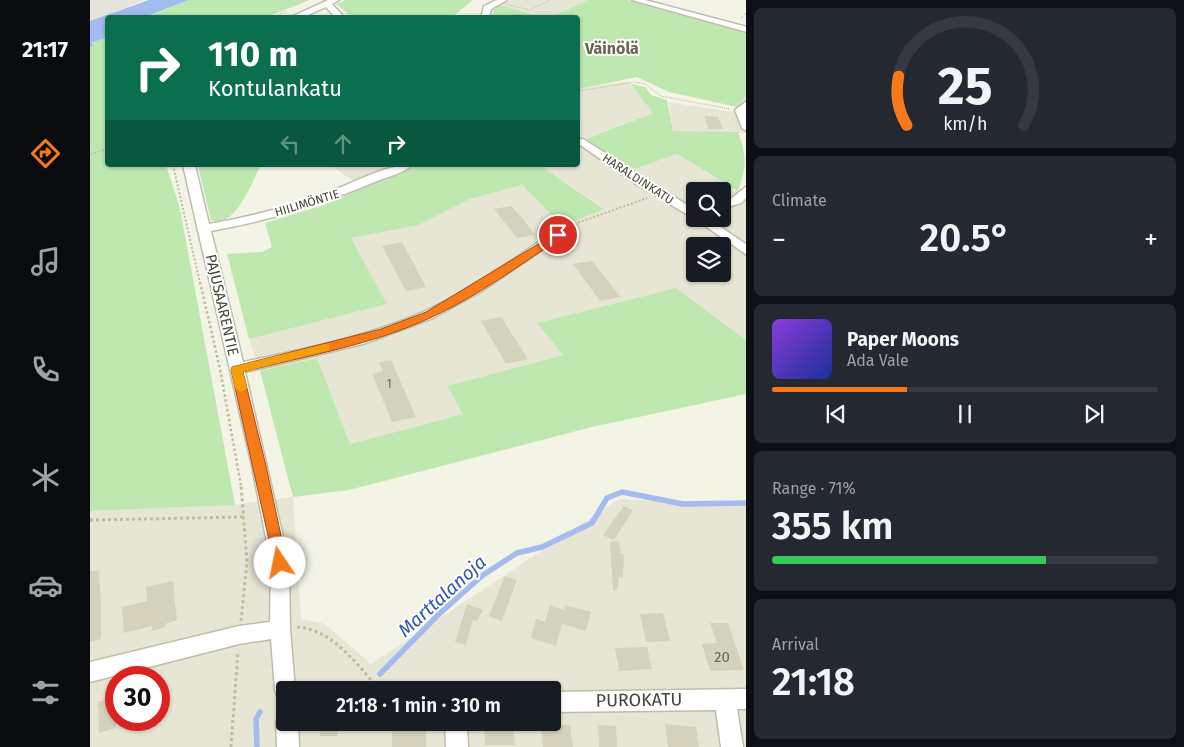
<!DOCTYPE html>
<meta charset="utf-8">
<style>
:root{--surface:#171b24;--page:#242831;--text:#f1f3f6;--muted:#9ea1a6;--line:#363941;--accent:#f6791a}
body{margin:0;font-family:"Fira Sans",sans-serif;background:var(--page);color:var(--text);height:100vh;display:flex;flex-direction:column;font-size:19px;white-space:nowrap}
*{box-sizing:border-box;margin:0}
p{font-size:16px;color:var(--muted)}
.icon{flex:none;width:28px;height:28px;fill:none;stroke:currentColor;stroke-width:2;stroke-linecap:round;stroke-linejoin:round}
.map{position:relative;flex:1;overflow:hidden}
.panel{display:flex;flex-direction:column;gap:8px;padding:8px;background:#0d0f14;width:438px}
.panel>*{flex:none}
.banner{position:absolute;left:15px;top:15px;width:475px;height:152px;border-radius:5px;box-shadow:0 1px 4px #0004;background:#0b6e4f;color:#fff;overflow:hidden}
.fabs{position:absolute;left:596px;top:182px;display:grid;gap:10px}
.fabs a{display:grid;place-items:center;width:45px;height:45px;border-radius:5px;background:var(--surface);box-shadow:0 1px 4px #0004;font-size:25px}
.speed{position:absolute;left:15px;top:666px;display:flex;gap:10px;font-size:25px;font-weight:700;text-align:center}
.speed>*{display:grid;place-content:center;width:65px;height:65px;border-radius:50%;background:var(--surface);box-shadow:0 1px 4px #0004;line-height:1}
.speed .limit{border:8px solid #d22;background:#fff;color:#111}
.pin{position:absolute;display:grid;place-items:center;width:42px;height:42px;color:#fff;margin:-21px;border:2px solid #fff;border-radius:50%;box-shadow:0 1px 5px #0007}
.me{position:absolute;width:55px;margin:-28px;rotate:349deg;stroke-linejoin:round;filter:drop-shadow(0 0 4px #0008)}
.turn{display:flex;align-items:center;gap:18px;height:105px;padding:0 20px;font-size:22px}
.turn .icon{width:65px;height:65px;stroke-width:2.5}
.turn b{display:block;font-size:35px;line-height:42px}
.lanes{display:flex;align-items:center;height:48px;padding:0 20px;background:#0003;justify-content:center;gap:25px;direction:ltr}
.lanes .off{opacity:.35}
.big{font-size:38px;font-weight:600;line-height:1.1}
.panel .tile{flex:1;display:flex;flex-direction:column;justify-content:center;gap:8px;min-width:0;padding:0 18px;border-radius:8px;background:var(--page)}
.panel .dial{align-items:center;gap:0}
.dial svg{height:130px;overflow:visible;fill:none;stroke:var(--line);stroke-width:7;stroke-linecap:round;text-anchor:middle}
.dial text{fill:var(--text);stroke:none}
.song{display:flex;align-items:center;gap:15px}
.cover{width:60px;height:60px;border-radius:8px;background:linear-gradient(135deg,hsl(270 70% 55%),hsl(230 70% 35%))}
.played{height:5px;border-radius:2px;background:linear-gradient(90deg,var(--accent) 35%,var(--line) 35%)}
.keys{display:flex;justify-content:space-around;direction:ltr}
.heat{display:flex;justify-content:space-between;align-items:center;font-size:28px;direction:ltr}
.charge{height:8px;border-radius:4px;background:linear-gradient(90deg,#34c759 71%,var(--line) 0)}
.trip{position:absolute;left:186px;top:681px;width:285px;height:50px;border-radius:5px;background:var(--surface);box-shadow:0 1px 4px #0004;font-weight:600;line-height:50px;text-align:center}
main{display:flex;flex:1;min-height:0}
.menu{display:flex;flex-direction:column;width:90px;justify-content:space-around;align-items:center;background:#090b0e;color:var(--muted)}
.menu .icon{width:35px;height:35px}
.menu .selected{color:var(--accent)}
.menu b{font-size:22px;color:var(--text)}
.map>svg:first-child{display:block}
.residential{fill:#e7e6d5;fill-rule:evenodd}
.industrial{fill:#e5e3db}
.green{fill:#bfe7b0}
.water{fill:#a4bbef}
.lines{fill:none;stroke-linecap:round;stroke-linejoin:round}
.stream{stroke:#a4bbef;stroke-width:5.5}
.building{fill:#d4d2bc}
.minor-casing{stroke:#bebda9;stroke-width:3}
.path-far3{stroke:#c0bd9b;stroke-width:1;stroke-dasharray:1 1;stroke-linecap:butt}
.path-far2{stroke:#c0bd9b;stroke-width:2;stroke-dasharray:2 2;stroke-linecap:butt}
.path-far1{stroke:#c0bd9b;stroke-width:2.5;stroke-dasharray:2.5 2.5;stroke-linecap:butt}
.path{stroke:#c0bd9b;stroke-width:3;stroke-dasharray:3 3;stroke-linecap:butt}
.minor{fill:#fff;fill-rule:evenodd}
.route{fill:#f6791a;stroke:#a04f11}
.slow{fill:#f59e0b}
.labels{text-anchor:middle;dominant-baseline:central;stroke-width:4;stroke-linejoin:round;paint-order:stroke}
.far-street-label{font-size:12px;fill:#464436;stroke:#fff}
.number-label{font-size:12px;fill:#6a6858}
.street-label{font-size:15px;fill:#464436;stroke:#fff}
.near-number-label{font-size:15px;fill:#6a6858}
.far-district-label{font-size:16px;font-weight:bold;fill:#68654d;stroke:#fff}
.near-street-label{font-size:18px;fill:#464436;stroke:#fff}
.near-water-label{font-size:19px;font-style:italic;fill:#3156b0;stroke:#fff}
</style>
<main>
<nav class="menu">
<b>21:17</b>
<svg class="icon selected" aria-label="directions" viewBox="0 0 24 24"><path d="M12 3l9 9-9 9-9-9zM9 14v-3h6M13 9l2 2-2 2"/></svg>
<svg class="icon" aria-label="music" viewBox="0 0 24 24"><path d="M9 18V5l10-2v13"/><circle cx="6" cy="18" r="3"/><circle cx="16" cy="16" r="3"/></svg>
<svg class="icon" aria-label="phone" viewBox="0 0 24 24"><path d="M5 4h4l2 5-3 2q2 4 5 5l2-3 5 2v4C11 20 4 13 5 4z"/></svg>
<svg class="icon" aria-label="climate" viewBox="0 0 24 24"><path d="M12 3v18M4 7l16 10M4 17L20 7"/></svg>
<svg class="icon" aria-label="car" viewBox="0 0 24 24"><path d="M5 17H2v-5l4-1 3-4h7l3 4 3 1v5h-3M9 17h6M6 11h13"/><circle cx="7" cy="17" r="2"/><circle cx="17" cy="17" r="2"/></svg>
<svg class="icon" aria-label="filters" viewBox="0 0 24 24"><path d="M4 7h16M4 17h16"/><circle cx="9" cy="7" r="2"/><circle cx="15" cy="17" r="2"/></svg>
</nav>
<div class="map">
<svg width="657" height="747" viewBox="0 0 657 747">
<rect width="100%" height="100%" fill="#f3f3e6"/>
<path class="residential" d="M 422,0 L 497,0 L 462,17 L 452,17 L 409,5 Z
M 538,81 L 564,112 L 488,142 L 488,89 Z
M 656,96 L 656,133 L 583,131 L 579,102 L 642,112 Z
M 488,144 L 532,174 L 587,154 L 656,197 L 656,340 L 586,288 L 448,323 L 473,355 L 358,386 L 373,414 L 260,444 L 227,358 L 170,371 L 159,339 L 297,304 L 261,238 L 328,225 L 380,199 L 432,185 L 472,226 L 514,208 L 449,165 L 488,165 ZM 605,191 L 632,191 L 632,219 L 605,219 ZM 605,246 L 632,246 L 632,274 L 605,274 Z
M 240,165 L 327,165 L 275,189 Z
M 203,497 L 211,619 L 235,624 L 281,664 L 529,499 L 656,504 L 656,747 L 0,747 L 0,511 L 145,505 ZM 26,678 L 69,678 L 69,720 L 26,720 ZM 195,690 L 462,690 L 462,722 L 195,722 Z"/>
<path class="industrial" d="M 0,0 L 53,0 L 0,22 Z"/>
<path class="green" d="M 99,0 L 220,0 L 176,17 L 55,18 Z
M 256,0 L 383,0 L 361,18 L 262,17 L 246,4 Z
M 497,0 L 537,0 L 656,33 L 656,96 L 647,107 L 579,92 L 547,77 L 488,89 L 488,18 L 462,17 Z
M 409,5 L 452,17 L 402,17 L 404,9 Z
M 17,37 L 18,165 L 76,165 L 90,209 L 145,505 L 0,511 L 0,47 L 4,46 L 0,43 Z
M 541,84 L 555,87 L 561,95 L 577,100 L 583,131 L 648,132 C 657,158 657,165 648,191 L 587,154 L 542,170 L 496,139 L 563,113 Z
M 108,165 L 171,165 C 162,182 145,230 121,220 Z
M 327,165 L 449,165 L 514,209 L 472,226 L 432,185 L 380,199 L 329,225 L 261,238 L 297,304 L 159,339 L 137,254 L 172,252 L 182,247 L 175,223 L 234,205 Z
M 586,288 L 656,340 L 656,394 L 502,427 L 259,490 L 203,497 L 170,371 L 227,358 L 260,444 L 373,414 L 357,386 L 473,355 L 447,323 Z"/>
<path class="water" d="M 59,0 L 99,0 L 55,17 L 18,18 L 17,37 L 1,43 L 4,46 L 0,47 L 0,21 Z"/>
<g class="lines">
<path class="stream" d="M 290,674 L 349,614 L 393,575 L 427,553 L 452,547 L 502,523 L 517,498 L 532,492 L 593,504 L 657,503
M 270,690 L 273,689
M 167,747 L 166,719 L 170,712"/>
</g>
<path class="building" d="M 614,116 L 628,117 L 633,129 L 619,129 Z
M 421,206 L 433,219 L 445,235 L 427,238 L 404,209 Z
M 312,242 L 336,287 L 316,291 L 292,246 Z
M 502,261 L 531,297 L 510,301 L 483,264 Z
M 411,317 L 438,359 L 416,364 L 391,321 Z
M 301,360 L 326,417 L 302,422 L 282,374 L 293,371 L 289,362 Z
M 534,506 L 543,510 L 524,540 L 513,535 Z
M 529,541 L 531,554 L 534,554 L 533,578 L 529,577 L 527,590 L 523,590 L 520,542 Z
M 0,571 L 9,571 L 11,607 L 11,639 L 0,642 Z
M 415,576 L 427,580 L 412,621 L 399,616 Z
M 83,581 L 87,620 L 75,624 L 75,627 L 62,631 L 62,626 L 34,633 L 32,607 L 57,601 L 56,587 Z
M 377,604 L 393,610 L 387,621 L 383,620 L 376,645 L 365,642 Z
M 460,605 L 474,610 L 475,605 L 501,612 L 496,631 L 472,624 L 466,646 L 441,638 L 446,619 L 455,622 Z
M 573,613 L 580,641 L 556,642 L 550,614 Z
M 620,623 L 638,623 L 654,670 L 620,671 L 612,644 L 627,643 Z
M 557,647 L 562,669 L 529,671 L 525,648 Z
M 26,697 L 26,728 L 9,733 L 8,702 Z
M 248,722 L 247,736 L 230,736 L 231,723 Z
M 302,724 L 336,724 L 336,747 L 302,747 Z
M 575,724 L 606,727 L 609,747 L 578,747 Z
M 480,725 L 483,747 L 453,747 L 451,726 Z
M 508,725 L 526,726 L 527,747 L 509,747 Z
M 394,726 L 423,726 L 425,745 L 395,745 Z"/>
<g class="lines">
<g class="minor-casing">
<path id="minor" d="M 238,0 L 249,0 L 242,4 L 255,18 L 246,18 L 236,7 L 211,18 L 199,18 Z
M 407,0 L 417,0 L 401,9 L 399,18 L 391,18 L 394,6 Z
M 542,0 L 555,0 L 657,27 L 657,32 Z
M 657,101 L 657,131 L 652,128 L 645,110 Z
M 493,139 L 605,210 L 605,219 L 546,184 L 489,144 L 489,140 Z
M 93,165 L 105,165 L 119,224 C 160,217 199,207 238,192 C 265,183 293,165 322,165 C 314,173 297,177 287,181 C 233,204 178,221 121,231 L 153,362 C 214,349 276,337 333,312 C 380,291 421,260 464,232 L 468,231 L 474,235 L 392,291 L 343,318 L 273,344 L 155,372 L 199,563 L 200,629 L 205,690 L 195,690 L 195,700 L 188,697 L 185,690 L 181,639 L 149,644 L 0,682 L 0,662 L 149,626 L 180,622 L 181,563 L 162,466 Z
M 657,186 L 657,197 L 651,203 L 632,209 L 632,202 L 643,197 Z
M 605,219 L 619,219 L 657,245 L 657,255 Z
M 657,689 L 657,709 L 647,709 L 653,747 L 631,747 L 626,710 L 462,712 L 462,692 Z
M 195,712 L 195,722 L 208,722 L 209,747 L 187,747 L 186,722 L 189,715 Z
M 355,722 L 377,722 L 378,747 L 356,747 Z"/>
</g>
<path class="path-far3" d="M 419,5 L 440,10 L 460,0
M 181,18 L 197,11
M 651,18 L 657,12
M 488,91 L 545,82 L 555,84 L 571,96 L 640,109"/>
<path class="path-far2" d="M 0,154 L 18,149
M 83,165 L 110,283
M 478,229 L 490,222 L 557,198"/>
<path class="path-far1" d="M 110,282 L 130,369 L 151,486"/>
<path class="path" d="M 0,520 L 153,517
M 151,621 L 157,562 L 151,485
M 207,627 C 244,630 267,665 290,690
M 141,747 L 148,651"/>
<use href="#minor" class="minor"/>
</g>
<path class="route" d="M 468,232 L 473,235 L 472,237 C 430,265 388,296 342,317 C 283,345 215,356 153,372 L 176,466 L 197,563 L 194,567 L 185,567 L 141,370 L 142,367 L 291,329 L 336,312 Z"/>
<path class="slow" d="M 235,344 L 239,345 L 239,350 L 153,372 L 157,388 L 151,392 L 145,388 L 141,370 L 142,367 Z"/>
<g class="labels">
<g class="far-street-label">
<text transform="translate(548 179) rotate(33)">HARALDINKATU</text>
<text transform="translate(217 203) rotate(-17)">HIILIMÖNTIE</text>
</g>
<g class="number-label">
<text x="299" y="384">1</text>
</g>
<g class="street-label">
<text transform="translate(132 305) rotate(77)">PAJUSAARENTIE</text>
</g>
<g class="near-number-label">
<text x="632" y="657">20</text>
</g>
<g class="far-district-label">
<text x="522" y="48">Väinölä</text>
</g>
<g class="near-street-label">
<text transform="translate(549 700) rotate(-1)">PUROKATU</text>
</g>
<g class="near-water-label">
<text transform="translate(352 596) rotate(-42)">Marttalanoja</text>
</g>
</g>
</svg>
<div class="fabs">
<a><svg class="icon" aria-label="search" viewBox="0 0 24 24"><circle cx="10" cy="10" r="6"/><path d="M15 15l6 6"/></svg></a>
<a><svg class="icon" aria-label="layers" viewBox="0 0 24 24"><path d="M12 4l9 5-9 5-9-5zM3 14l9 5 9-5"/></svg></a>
</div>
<div class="speed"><div class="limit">30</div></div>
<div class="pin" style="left:468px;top:235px;background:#d93025"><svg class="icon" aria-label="arrive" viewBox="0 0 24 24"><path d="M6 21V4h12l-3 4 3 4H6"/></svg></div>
<svg class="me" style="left:190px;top:563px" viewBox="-20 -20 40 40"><circle r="19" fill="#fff"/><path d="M0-13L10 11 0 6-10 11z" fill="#f6791a"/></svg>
<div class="trip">21:18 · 1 min · 310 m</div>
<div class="banner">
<div class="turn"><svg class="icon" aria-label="right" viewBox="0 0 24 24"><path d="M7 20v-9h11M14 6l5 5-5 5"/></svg><div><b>110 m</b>Kontulankatu</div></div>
<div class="lanes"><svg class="icon off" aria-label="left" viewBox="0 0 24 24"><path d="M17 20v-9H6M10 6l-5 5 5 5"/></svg><svg class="icon off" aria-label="ahead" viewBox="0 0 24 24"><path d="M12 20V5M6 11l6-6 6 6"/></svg><svg class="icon" aria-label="right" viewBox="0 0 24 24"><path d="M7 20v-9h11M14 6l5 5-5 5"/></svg></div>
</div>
</div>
<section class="panel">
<div class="tile dial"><svg viewBox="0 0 100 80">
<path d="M14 69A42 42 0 1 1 86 69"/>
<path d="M14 69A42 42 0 0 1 9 39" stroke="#f6791a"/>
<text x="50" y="56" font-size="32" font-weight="700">25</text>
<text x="50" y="72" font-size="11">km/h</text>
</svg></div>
<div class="tile"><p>Climate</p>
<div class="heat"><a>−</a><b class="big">20.5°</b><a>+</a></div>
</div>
<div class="tile">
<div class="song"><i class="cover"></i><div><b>Paper Moons</b><p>Ada Vale</p></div></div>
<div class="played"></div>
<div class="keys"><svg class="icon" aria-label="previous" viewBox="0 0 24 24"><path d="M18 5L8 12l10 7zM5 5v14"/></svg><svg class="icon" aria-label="pause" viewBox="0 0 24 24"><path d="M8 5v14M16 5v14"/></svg><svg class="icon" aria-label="next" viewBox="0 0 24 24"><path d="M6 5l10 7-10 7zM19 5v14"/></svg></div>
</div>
<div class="tile"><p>Range · 71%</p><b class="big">355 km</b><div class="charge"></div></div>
<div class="tile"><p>Arrival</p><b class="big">21:18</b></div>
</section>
</main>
